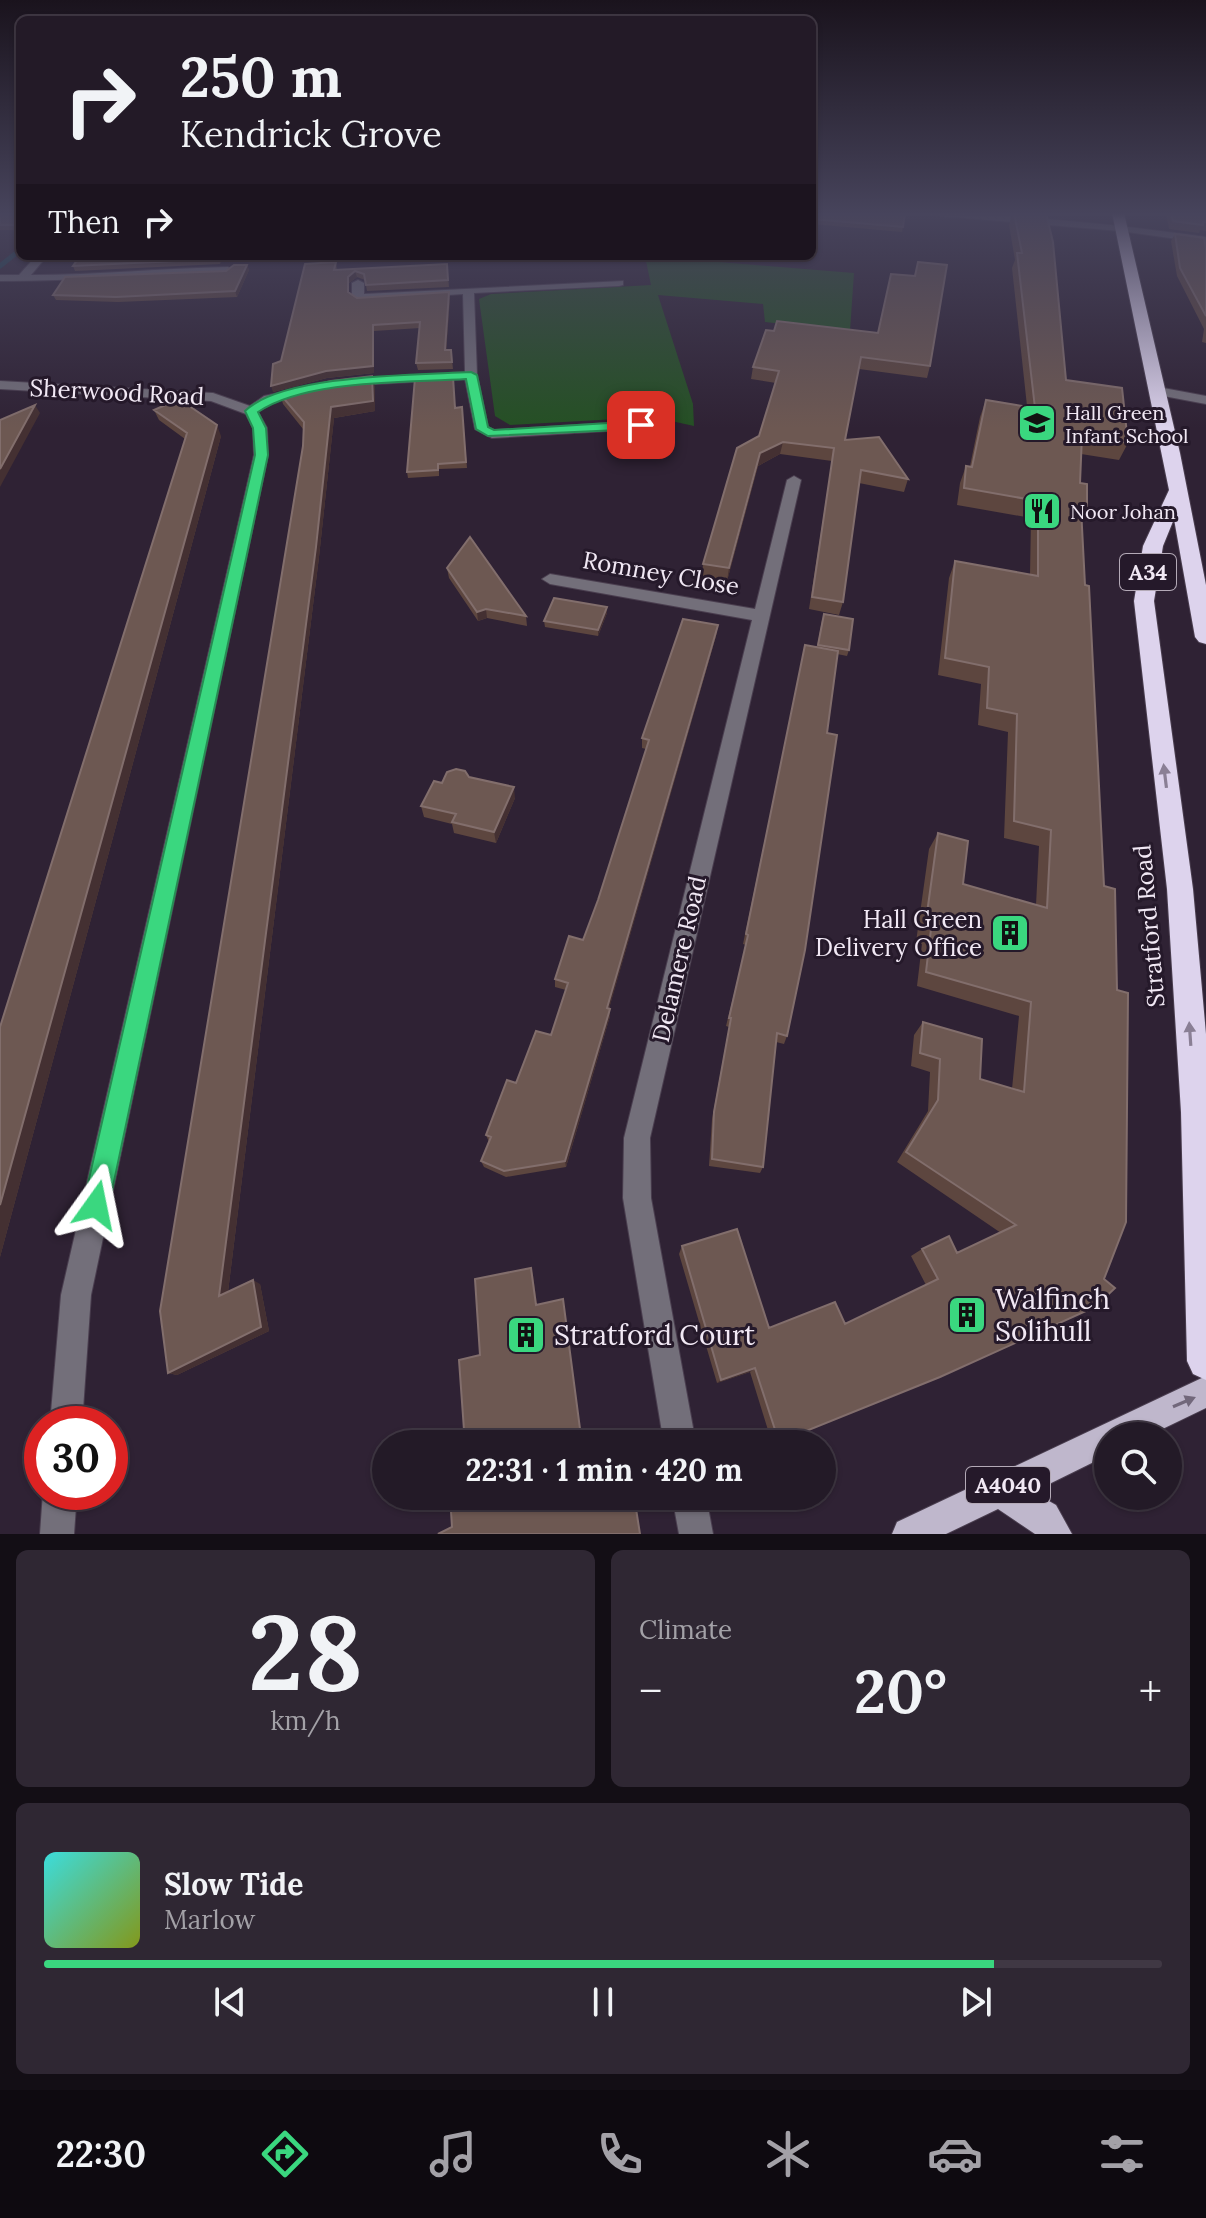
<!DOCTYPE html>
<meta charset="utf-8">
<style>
:root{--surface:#231a27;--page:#2f2733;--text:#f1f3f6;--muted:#a3a1a7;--line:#403844;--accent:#3ad77f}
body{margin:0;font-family:Lora,serif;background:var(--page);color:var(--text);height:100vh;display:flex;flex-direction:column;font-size:30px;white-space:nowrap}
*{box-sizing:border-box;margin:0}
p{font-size:26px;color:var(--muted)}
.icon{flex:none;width:44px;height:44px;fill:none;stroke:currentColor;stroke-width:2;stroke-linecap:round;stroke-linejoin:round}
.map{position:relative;height:1534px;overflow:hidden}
.drawer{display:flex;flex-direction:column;gap:16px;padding:16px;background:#130e15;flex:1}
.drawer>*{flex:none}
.guide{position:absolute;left:16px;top:16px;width:800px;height:244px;border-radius:12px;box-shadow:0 2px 6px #0004,0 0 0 2px var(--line);background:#231a27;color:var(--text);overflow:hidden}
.fabs{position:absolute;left:1094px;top:1422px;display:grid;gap:16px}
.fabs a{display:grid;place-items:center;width:88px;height:88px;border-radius:50%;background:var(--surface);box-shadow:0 2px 6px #0004,0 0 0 2px var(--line);font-size:40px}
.speed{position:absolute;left:24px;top:1406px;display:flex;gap:16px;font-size:40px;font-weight:700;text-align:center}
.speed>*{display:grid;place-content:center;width:104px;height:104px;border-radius:50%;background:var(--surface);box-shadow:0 2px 6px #0004,0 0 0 2px var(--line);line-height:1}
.speed .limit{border:12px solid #d22;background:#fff;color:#111}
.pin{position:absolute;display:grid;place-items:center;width:68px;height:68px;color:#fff;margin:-34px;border-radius:16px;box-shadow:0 4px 12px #0006}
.me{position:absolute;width:88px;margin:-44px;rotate:12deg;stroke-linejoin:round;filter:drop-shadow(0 0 6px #0008)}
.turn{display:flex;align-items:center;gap:28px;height:168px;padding:0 32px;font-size:36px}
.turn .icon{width:104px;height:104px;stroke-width:2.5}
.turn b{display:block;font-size:56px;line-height:68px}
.then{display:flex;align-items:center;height:76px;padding:0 32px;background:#0003;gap:16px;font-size:30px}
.big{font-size:60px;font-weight:700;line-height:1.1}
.drawer .widget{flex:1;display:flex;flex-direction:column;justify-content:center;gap:12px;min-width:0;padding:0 28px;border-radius:12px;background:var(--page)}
.drawer .dial{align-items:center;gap:0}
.dial b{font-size:104px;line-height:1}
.song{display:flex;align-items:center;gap:24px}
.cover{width:96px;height:96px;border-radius:12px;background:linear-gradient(135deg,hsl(180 70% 55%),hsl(70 70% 35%))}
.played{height:8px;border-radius:4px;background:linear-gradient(90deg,var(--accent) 85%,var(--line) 85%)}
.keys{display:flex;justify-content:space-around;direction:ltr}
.heat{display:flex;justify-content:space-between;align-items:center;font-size:44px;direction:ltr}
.drawer .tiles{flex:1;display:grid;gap:16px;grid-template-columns:1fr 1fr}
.widget:last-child{grid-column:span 2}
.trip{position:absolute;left:372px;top:1430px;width:464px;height:80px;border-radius:40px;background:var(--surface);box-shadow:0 2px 6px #0004,0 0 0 2px var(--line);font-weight:700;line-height:80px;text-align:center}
.tabs{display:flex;height:128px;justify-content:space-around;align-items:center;background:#0e0a10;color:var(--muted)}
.tabs .icon{width:56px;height:56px}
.tabs .on{color:var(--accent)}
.tabs b{font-size:36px;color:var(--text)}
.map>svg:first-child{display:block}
.green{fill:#255024}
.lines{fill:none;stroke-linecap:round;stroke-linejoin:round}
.stream{stroke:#144553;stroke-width:5}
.minor-casing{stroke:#4a3e4f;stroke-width:2}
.major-casing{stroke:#4a3e4f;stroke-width:2}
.highway-casing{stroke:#4a3e4f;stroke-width:2}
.minor{fill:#736f7a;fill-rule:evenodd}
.major{fill:#bfb7cc;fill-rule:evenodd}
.highway{fill:#ddd3ed;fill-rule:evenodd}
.wall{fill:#5d463f}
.shaded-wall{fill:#443032}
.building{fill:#6d5852;stroke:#826e6c;stroke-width:2}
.oneway{fill:#8a7f95}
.oneway2{fill:#72687b}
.route{fill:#3ad77f;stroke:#268c53;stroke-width:2}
.labels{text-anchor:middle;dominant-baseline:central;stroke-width:6;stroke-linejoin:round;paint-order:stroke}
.far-poi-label{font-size:20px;fill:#f1e8f4;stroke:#25192a;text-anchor:start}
.shield{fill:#25192a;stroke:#b4aab7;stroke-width:2}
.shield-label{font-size:22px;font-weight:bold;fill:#f1e8f4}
.street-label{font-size:24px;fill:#f1e8f4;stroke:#25192a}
.poi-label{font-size:24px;fill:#f1e8f4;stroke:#25192a;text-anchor:end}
.near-poi-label{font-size:28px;fill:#f1e8f4;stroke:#25192a;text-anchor:start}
</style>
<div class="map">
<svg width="1206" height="1534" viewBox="0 0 1206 1534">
<rect width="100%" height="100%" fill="#2f2234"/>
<path class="green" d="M 645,256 L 854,273 L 850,331 L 765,322 L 763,304 L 658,295 L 693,404 L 694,426 L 653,417 L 510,425 L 495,416 L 479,299 L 491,294 L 651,285 Z"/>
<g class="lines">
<path class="stream" d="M 0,266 L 20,250"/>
<g class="minor-casing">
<path id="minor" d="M 905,213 C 1006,213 1106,223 1206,237 L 1206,243 L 1120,231 Z
M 36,256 L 47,256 L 31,275 C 97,275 162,268 228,267 L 233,270 L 228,273 C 152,275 76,281 0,281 L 0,275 L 19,275 Z
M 358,280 L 364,283 L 364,294 L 623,281 L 623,285 L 619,286 L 474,293 L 477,375 L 488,427 L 494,430 L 641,421 L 648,425 L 641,429 L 492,438 L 475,429 L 465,379 L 341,386 L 340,383 L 346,379 L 465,372 L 463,294 L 358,301 L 352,298 L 352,283 Z
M 0,381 L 213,393 L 250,406 L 264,396 L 307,387 L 314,391 L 273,402 L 258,412 L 267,428 L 268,455 L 91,1295 L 82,1424 L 50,1424 L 61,1295 L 254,455 L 253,428 L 246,414 L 211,401 L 0,389 Z
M 1158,387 L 1206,396 L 1206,404 L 1153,394 L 1151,391 Z
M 794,476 L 801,480 L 650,1138 L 651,1198 L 696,1444 L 664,1444 L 623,1198 L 624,1138 L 752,620 L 550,584 L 542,579 L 550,574 L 755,609 L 787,480 Z
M 43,1492 L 77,1492 L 74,1534 L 40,1534 Z
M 672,1496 L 706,1496 L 713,1534 L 679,1534 Z"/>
</g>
<g class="major-casing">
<path id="major" d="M 1206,1376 L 1206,1408 L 1148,1436 L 1108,1436 L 1108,1455 L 1033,1492 L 1056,1505 L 1072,1534 L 1035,1534 L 998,1509 L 946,1534 L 892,1534 L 897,1522 Z"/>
</g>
<g class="highway-casing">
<path id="highway" d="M 1112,213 L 1124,213 L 1180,453 L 1206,585 L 1206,644 L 1199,642 L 1195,637 L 1174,519 L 1163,546 L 1154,601 L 1193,889 L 1206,1034 L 1206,1380 L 1193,1374 L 1187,1361 L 1181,1112 L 1167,889 L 1134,601 L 1143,546 L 1169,490 Z"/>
</g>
<use href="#minor" class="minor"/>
<use href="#major" class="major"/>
<use href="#highway" class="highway"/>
</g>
<path class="wall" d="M 0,213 L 20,213 L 20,230 L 0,230 Z
M 812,213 L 903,227 L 902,232 L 812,224 Z
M 1007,213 L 1046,213 L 1066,380 L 1128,443 L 1119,460 L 1081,454 L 1080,483 L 1087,509 L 1081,521 L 1104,1279 L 779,1442 L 772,1443 L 750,1372 L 717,1383 L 679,1254 L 682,1246 L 769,1328 L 845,1324 L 926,1285 L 911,1256 L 922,1249 L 957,1253 L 1001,1233 L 897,1162 L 928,1111 L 930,1072 L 911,1066 L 914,1035 L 923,1022 L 980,1079 L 1012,1089 L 1019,1016 L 917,986 L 922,944 L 916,942 L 929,849 L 938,833 L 963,884 L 1036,905 L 1039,846 L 1004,838 L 1008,732 L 978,725 L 981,684 L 938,675 L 949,578 L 955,561 L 1030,575 L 1031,518 L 957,505 L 960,483 L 966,466 L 970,466 L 980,417 L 986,400 L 1027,406 L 1012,268 L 1015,260 L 1009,225 L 1012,214 Z
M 1166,213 L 1206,213 L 1206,231 L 1200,230 L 1199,233 L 1169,229 Z
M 1175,234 L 1206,249 L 1206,343 L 1202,342 L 1204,329 L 1177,276 L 1171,241 Z
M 80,256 L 223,256 L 220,264 L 75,271 L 73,266 Z
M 336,262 L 337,270 L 447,264 L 449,287 L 367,291 L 365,280 L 357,277 L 349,283 L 349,293 L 357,298 L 450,298 L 446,350 L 451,350 L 453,369 L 418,370 L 416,363 L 420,328 L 374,331 L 374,373 L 327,378 L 273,392 L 281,361 Z
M 918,262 L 930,366 L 927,378 L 859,369 L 845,440 L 908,479 L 904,492 L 859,483 L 843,602 L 839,615 L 809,609 L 832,461 L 780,454 L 758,466 L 727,581 L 702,576 L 703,564 L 759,436 L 776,383 L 751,379 L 753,367 L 774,331 L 878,333 L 914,276 Z
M 247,265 L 249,270 L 237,297 L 118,302 L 56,300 L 53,295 L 226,271 Z
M 375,386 L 375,411 L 334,418 L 319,557 L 228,1292 L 260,1284 L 269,1331 L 177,1375 L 168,1373 L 303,446 L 303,429 L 283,404 L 280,394 Z
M 462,407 L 467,468 L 439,469 L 439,476 L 408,478 L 407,472 L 456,408 Z
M 154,410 L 221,436 L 0,1257 L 0,1027 L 185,439 L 159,420 Z
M 447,568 L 526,616 L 527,626 L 487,618 L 478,621 L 449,578 Z
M 607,613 L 598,636 L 545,627 L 544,621 Z
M 822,620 L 849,650 L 847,656 L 837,654 L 787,1036 L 784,1044 L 776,1042 L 763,1167 L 760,1173 L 709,1166 L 712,1119 L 729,1027 L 726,1026 L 746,945 L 743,944 L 803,657 L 817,647 Z
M 718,625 L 716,636 L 609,1008 L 610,1016 L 566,1167 L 506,1177 L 484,1167 L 481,1161 L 489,1142 L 486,1135 L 516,1083 L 551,1035 L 566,990 L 555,987 L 555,979 L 583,940 L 598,900 L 646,749 L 642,748 L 642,738 Z
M 469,777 L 515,798 L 496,843 L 454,833 L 452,824 L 424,817 L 421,806 L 442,783 Z"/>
<path class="shaded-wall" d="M 247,265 L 249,270 L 237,297 L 235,291 Z
M 355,271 L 357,277 L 349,283 L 349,298 L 348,277 Z
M 449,292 L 450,298 L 446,357 L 445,350 Z
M 373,325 L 374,331 L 374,373 L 327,378 L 273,392 L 271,386 Z
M 372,376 L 375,386 L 375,411 L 334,418 L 319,557 L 227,1300 L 219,1296 L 331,407 Z
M 35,405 L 40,413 L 0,487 L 0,469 Z
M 217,425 L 221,436 L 0,1257 L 0,1205 Z
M 783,442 L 780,454 L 758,466 L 727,581 L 729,568 L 760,453 Z
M 607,607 L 607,613 L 598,636 L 598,630 Z
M 486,609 L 487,618 L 478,621 L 477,612 Z
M 718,625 L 716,636 L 607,1016 L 607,1008 Z
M 514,787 L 515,798 L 496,843 L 494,832 Z
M 610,1009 L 610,1016 L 566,1167 L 565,1161 Z
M 531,1268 L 533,1275 L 538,1311 L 536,1305 Z
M 253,1280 L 260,1284 L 269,1331 L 177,1375 L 168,1373 Z
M 755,1368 L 750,1372 L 717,1383 L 721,1380 Z"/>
<path class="building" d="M 0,213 L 20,213 L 20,225 L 0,225 Z
M 812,213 L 905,213 L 903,227 L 812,219 Z
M 1014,213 L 1046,213 L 1053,242 L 1066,380 L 1122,388 L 1128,443 L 1082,435 L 1080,483 L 1087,484 L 1087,509 L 1081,508 L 1085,585 L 1089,586 L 1104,886 L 1115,889 L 1117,990 L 1128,993 L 1126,1222 L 1104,1279 L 1115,1288 L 1095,1307 L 940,1377 L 779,1442 L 755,1368 L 721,1380 L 682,1246 L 737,1229 L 769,1328 L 835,1302 L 845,1324 L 938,1279 L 922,1249 L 949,1236 L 957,1253 L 1016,1225 L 906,1152 L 938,1100 L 940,1059 L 920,1053 L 923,1022 L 982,1039 L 980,1079 L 1024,1092 L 1031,1002 L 926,972 L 931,929 L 925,928 L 938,833 L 968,841 L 963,884 L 1047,908 L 1051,830 L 1014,821 L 1017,714 L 987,708 L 989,667 L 945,658 L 955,561 L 1038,576 L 1038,501 L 964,488 L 966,466 L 972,467 L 986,400 L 1035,408 L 1017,253 L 1022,253 Z
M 1171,213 L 1206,213 L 1206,222 L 1203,222 L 1203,225 L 1173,221 Z
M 1175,234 L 1204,238 L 1206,249 L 1206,316 L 1180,268 Z
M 80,256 L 219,256 L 218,259 L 73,266 Z
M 336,262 L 334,270 L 447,264 L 448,280 L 366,285 L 364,274 L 355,271 L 348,277 L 348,292 L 357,298 L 449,292 L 445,350 L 451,350 L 452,362 L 416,363 L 420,322 L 373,325 L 373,366 L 326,371 L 271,386 L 273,364 L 281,361 L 305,264 Z
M 918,262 L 947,265 L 930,366 L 861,357 L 845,440 L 879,437 L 908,479 L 861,470 L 843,602 L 812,597 L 834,448 L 783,442 L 760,453 L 729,568 L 703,564 L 737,448 L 759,436 L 779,371 L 753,367 L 766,330 L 774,331 L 777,321 L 878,333 L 891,274 L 915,276 Z
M 234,265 L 247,265 L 235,291 L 116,297 L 53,295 L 65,277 L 226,271 Z
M 372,376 L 373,401 L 331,407 L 316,547 L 219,1296 L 253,1280 L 261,1327 L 168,1373 L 160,1311 L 303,446 L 304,422 L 280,394 L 331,381 Z
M 453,377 L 455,408 L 462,407 L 466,462 L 438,464 L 438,470 L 407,472 L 415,378 Z
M 179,399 L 217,425 L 0,1205 L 0,1027 L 187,433 L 154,410 Z
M 35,405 L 0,469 L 0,420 Z
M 470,537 L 526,616 L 486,609 L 477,612 L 447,568 Z
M 554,598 L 607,607 L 598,630 L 544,621 Z
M 824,614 L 853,619 L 849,650 L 818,645 Z
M 683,619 L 718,625 L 607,1008 L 610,1009 L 565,1161 L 504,1171 L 481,1161 L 491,1137 L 486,1135 L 507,1080 L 516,1083 L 536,1031 L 551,1035 L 568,983 L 555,979 L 569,936 L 583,940 L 598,900 L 649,740 L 642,738 Z
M 805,645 L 838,651 L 827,733 L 837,735 L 805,950 L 787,1036 L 777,1033 L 763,1167 L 712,1159 L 714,1112 L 731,1018 L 729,1018 L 748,935 L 746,934 Z
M 456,769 L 465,771 L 469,777 L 514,787 L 494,832 L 452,822 L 456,814 L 421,806 L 434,781 L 442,783 L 447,772 Z
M 531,1268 L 536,1305 L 563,1299 L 582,1444 L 465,1444 L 459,1360 L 480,1355 L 475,1279 Z
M 450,1496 L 634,1496 L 640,1534 L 438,1534 L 452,1527 Z"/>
<defs><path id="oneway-solid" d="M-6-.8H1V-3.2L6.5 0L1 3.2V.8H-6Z" transform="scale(2)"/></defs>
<g class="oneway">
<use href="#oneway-solid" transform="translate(1165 776) rotate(-97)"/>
<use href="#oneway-solid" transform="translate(1190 1034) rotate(-94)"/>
</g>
<use class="oneway2" href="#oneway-solid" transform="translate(1184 1402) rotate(-23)"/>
<linearGradient id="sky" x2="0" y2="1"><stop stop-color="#1a131d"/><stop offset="0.5" stop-color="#47445c"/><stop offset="1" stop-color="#47445c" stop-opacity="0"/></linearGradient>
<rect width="1206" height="428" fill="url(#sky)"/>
<path class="route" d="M 471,372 L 477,375 L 488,427 L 494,430 L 641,421 L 648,425 L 641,429 L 488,436 L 476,429 L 466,379 C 407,383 307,379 258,412 L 266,428 L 268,455 L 109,1205 L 105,1214 L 96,1218 L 87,1214 L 83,1205 L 255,455 L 253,428 L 245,411 C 283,374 417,375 471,372 Z"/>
<defs>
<g id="school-square" transform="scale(2)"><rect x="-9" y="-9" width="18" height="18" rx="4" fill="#3ad77f" stroke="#25192a"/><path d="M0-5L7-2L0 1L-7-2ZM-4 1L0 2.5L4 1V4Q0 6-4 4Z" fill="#111"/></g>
<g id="restaurant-square" transform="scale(2)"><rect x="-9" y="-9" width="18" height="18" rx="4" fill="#3ad77f" stroke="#25192a"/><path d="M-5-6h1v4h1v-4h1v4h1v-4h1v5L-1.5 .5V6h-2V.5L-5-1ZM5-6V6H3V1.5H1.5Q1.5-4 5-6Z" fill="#111"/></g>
<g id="building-square" transform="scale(2)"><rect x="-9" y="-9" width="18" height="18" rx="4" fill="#3ad77f" stroke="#25192a"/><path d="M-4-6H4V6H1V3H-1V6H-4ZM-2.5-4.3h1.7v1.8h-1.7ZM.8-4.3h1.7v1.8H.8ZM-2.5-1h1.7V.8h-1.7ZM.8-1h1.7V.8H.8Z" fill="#111"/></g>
</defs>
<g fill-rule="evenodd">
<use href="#school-square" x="1037" y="423"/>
<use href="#restaurant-square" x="1042" y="511"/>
<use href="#building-square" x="1010" y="933"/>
<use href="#building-square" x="967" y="1315"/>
<use href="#building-square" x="526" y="1335"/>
</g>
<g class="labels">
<g class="far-poi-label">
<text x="1065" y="412">Hall Green<tspan x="1065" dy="23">Infant School</tspan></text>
<text x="1070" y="511">Noor Johan</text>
</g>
<g class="shield">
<rect x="1120" y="554" width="56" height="36" rx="6"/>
<rect x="966" y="1467" width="84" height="36" rx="6"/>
</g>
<g class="shield-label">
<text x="1148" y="572">A34</text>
<text x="1008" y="1485">A4040</text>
</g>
<g class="street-label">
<text transform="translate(117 392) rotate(3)">Sherwood Road</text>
<text transform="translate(661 573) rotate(10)">Romney Close</text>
<text transform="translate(1149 926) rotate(-95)">Stratford Road</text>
<text transform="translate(679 959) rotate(-77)">Delamere Road</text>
</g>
<g class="poi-label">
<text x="982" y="919">Hall Green<tspan x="982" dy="28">Delivery Office</tspan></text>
</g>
<g class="near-poi-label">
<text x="995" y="1299">Walfinch<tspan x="995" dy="32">Solihull</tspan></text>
<text x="554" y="1335">Stratford Court</text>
</g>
</g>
</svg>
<div class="fabs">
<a><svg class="icon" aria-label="search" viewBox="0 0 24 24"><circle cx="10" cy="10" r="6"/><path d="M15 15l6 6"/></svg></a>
</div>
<div class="speed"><div class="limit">30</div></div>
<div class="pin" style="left:641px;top:425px;background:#d93025"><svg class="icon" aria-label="arrive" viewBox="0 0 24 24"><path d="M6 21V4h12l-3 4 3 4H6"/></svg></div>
<svg class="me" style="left:96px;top:1205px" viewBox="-20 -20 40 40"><path d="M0-17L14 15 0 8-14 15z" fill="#3ad77f" stroke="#fff" stroke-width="4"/></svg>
<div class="trip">22:31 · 1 min · 420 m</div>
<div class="guide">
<div class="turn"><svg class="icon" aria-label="right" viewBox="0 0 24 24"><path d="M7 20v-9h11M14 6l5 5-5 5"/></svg><div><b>250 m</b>Kendrick Grove</div></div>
<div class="then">Then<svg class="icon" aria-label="right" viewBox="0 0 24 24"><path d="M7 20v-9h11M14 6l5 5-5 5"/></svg></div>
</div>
</div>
<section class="drawer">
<div class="tiles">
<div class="widget dial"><b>28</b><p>km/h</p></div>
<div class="widget"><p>Climate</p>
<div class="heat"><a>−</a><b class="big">20°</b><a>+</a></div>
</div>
<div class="widget">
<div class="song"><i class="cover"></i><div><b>Slow Tide</b><p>Marlow</p></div></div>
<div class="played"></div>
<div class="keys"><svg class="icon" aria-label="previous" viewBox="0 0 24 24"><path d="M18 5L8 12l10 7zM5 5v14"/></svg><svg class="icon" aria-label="pause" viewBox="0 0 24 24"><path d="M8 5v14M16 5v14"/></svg><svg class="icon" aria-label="next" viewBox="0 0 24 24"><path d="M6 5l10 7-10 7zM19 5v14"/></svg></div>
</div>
</div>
</section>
<nav class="tabs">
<b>22:30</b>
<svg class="icon on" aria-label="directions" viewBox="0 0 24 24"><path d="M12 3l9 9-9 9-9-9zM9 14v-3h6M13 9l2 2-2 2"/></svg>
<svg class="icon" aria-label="music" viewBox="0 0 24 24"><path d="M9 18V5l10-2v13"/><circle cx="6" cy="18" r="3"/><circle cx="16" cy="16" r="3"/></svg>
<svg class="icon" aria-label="phone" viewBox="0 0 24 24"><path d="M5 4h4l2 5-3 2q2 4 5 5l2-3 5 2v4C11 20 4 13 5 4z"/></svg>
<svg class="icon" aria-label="climate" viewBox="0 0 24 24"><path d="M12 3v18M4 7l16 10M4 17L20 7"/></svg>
<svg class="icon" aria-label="car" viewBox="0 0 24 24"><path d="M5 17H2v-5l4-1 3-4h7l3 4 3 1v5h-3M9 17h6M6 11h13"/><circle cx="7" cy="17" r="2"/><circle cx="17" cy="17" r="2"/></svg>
<svg class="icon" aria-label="filters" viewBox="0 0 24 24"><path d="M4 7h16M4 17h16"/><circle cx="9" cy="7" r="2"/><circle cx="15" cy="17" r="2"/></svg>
</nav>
